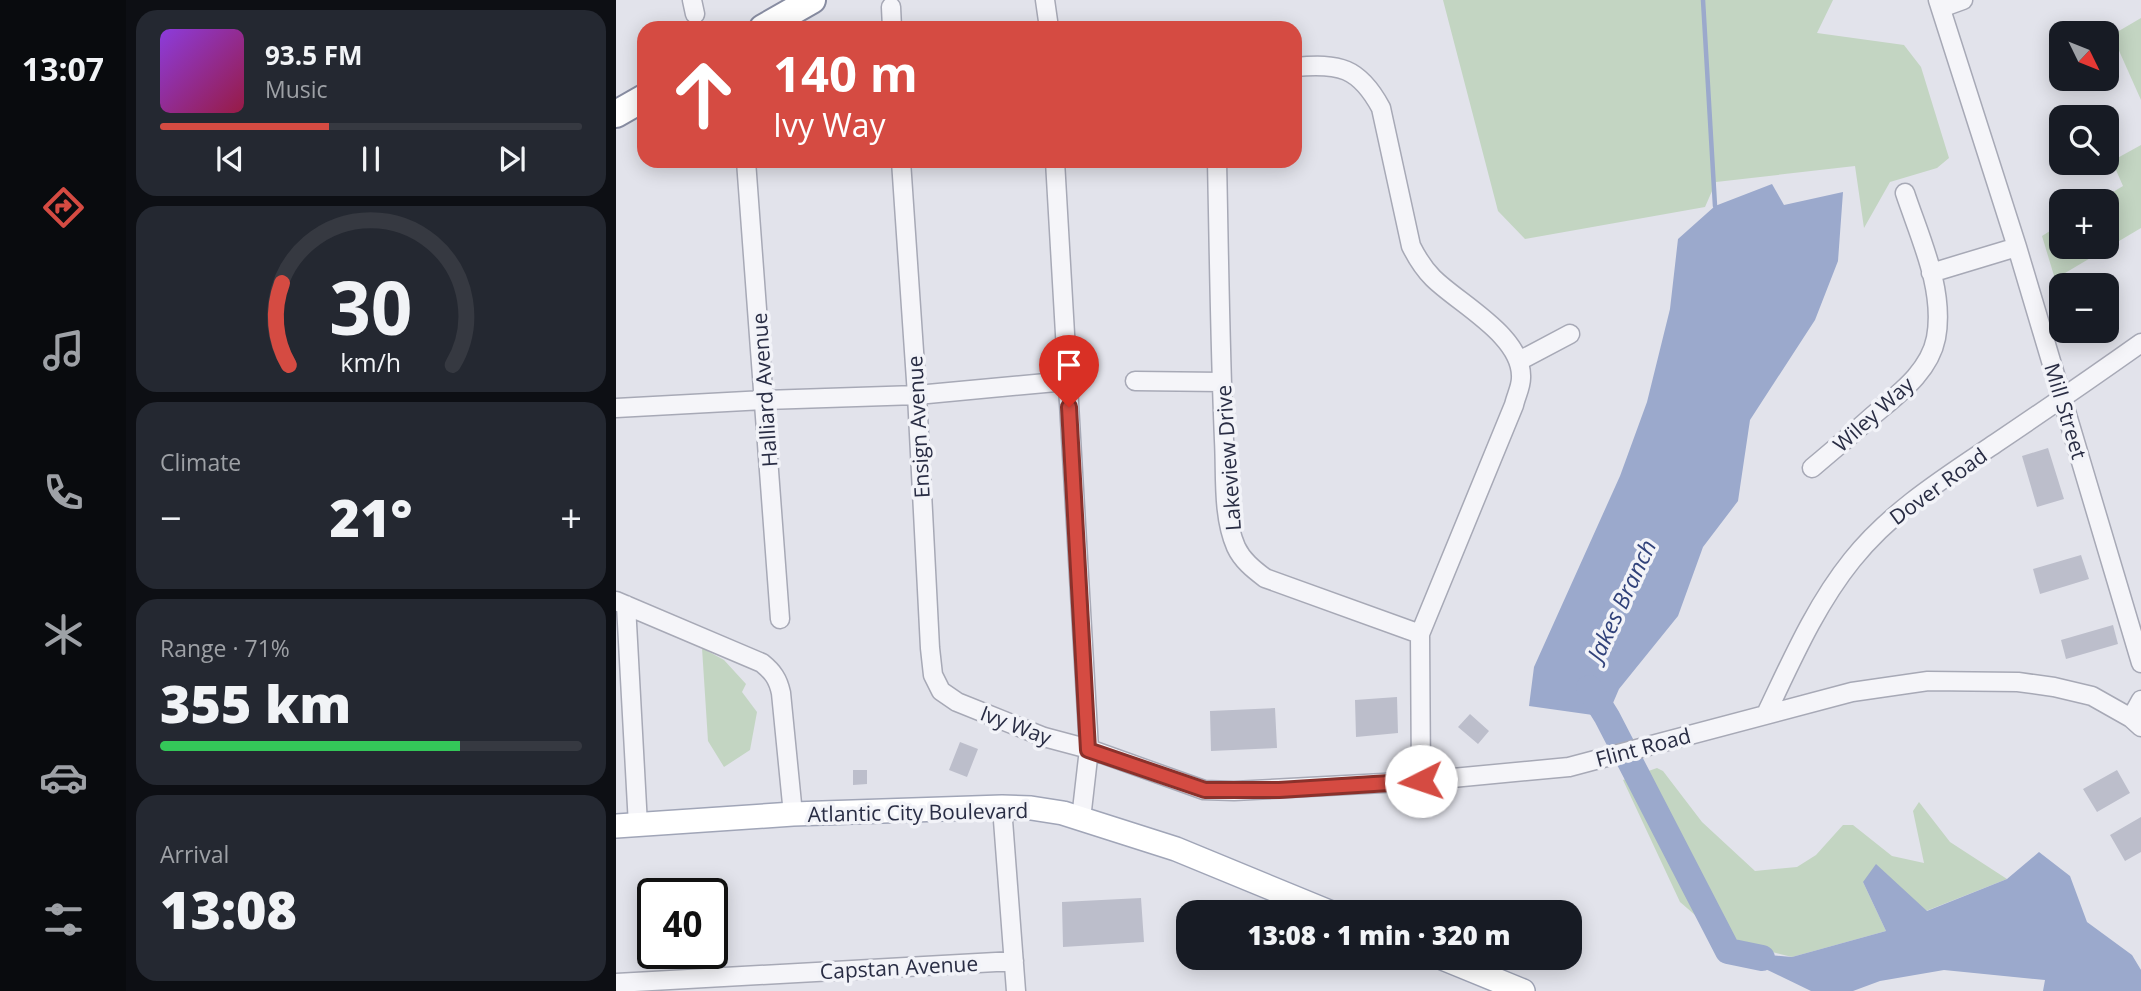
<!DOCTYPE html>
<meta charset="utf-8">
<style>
:root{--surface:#171b24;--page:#242831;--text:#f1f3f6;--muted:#9ea1a6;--line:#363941;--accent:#d54b42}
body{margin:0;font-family:"Open Sans",sans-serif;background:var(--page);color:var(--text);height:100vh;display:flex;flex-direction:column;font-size:26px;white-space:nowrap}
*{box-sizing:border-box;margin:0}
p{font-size:23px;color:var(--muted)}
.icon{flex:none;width:38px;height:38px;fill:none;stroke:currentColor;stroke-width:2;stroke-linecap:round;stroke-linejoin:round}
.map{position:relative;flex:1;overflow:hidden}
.panel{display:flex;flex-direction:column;gap:10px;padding:10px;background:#0d0f14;width:490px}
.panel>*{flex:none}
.hud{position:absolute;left:21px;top:21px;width:665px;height:147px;border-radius:21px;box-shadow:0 4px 18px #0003;background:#d54b42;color:#fff;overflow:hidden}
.needle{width:46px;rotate:133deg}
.controls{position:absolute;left:1433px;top:21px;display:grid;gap:14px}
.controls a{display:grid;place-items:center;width:70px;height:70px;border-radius:14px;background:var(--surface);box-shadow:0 4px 18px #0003;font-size:35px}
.speed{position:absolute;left:21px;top:878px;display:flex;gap:14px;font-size:35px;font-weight:700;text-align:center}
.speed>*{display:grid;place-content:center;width:91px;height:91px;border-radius:50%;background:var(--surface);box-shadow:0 4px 18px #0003;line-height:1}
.speed .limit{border:4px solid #111;border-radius:10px;background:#fff;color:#111}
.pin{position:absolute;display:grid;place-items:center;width:60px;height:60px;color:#fff;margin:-72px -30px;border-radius:50% 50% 50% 0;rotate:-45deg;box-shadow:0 0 7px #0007}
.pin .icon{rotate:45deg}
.me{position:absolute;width:77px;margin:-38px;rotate:266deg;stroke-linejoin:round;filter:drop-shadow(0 0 5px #0008)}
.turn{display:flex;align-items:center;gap:24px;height:147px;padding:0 21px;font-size:32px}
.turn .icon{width:91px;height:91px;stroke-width:2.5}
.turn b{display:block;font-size:49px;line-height:60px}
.big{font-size:52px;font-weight:800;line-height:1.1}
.panel .widget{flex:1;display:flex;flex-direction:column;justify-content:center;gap:10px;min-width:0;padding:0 24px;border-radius:21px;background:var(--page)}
.panel .dial{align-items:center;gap:0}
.dial svg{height:182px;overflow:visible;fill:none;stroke:var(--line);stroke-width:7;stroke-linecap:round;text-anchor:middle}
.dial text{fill:var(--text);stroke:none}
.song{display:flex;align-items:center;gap:21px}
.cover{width:84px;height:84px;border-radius:10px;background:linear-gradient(135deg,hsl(270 70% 55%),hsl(340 70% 35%))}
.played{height:7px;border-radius:4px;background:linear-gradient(90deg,var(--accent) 40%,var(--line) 40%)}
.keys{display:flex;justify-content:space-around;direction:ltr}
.heat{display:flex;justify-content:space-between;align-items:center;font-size:38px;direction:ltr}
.charge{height:10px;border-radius:5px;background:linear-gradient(90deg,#34c759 71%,var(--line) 0)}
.trip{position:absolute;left:560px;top:900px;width:406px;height:70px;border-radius:21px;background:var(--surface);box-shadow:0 4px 18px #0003;font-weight:800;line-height:70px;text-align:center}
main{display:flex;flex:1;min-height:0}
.tabs{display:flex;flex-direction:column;width:126px;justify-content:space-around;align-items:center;background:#090b0e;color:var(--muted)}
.tabs .icon{width:49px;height:49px}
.tabs .selected{color:var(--accent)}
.tabs b{font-size:32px;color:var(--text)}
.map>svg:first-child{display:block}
.green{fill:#c3d5c2}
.water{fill:#9ba9cc}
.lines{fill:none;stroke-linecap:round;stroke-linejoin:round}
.stream{stroke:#9ba9cc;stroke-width:4.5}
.river{stroke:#9ba9cc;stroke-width:26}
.building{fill:#bcbecb}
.minor-casing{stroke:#a7a9b6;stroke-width:21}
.major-casing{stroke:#a0a5b7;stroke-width:26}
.highway-casing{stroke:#888da2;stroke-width:30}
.minor{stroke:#f5f5f9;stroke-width:18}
.major{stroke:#fff;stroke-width:23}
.highway{stroke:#fff;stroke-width:26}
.route-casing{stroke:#8a312b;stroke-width:18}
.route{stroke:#d54b42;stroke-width:12}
.labels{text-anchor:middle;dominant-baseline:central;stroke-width:7;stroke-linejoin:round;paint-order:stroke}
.street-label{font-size:21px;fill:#292d44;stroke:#f2f3f8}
.water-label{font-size:23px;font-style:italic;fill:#31427a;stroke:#f2f3f8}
</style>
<main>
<nav class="tabs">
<b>13:07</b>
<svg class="icon selected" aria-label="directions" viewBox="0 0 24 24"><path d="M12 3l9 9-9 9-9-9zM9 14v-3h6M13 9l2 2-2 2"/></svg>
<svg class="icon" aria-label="music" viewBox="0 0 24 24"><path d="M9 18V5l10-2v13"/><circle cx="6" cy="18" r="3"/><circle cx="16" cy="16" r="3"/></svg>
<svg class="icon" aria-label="phone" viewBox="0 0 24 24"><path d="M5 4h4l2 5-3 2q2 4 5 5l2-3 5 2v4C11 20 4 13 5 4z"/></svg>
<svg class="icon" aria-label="climate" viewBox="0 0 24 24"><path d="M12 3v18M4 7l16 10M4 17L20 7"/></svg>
<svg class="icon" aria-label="car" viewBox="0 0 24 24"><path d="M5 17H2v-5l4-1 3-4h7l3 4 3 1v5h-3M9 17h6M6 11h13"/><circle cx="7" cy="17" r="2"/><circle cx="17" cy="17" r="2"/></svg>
<svg class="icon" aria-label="filters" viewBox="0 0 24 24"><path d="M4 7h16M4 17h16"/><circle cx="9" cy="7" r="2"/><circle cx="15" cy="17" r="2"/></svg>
</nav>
<section class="panel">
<div class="widget">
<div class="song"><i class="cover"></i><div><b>93.5 FM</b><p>Music</p></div></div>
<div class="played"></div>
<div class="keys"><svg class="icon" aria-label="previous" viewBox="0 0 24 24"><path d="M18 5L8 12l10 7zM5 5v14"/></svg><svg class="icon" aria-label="pause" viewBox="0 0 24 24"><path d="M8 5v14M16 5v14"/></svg><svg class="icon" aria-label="next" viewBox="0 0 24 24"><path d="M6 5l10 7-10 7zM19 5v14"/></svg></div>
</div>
<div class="widget dial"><svg viewBox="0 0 100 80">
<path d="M14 69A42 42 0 1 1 86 69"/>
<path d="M14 69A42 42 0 0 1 11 33" stroke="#d54b42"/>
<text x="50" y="56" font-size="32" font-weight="700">30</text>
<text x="50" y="72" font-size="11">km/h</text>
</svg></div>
<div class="widget"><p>Climate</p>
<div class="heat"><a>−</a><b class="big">21°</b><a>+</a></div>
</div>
<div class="widget"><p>Range · 71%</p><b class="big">355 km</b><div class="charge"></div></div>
<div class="widget"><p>Arrival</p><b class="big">13:08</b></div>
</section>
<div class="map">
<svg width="1525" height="991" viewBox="0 0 1525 991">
<rect width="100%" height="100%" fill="#e2e3eb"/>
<path class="green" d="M 827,0 L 1217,0 L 1201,33 L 1288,45 L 1305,67 L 1333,158 L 1321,168 L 1274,182 L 1248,228 L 1239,166 L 1100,182 L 1089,207 L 909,239 L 882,211 Z
M 1525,18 L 1525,100 L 1496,35 Z
M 1525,145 L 1525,228 L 1439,279 L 1426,236 L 1445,224 L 1446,247 L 1491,247 L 1491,201 L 1482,201 L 1507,186 L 1496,161 Z
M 86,648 L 108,660 L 130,684 L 126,692 L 141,712 L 134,750 L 108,767 L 92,741 Z
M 1041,768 L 1047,771 L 1086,822 L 1139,871 L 1181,867 L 1200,855 L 1227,825 L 1237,825 L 1276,856 L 1308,863 L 1297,811 L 1303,802 L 1334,842 L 1391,879 L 1310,911 L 1247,882 L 1270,931 L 1176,957 L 1108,940 L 1064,902 L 1007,780 Z"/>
<path class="water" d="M 1156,184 L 1168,205 L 1227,192 L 1222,261 L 1199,320 L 1134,420 L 1122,501 L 1087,547 L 1062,616 L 1003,689 L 991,717 L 913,706 L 918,667 L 1004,476 L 1031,402 L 1054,309 L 1062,239 L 1099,206 Z
M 1423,852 L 1454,876 L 1471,922 L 1516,955 L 1525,970 L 1525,991 L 1427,991 L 1429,980 L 1328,970 L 1264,981 L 1237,991 L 1195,991 L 1112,951 L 1176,957 L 1270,931 L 1247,882 L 1260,864 L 1311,911 L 1391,879 Z"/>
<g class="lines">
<path class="stream" d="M 1087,0 L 1099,206"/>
<path class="river" d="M 973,688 L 991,717 L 1112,951 L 1146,958"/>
</g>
<path class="building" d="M 1432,448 L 1448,499 L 1421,507 L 1406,456 Z
M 1465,555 L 1473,579 L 1424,594 L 1417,569 Z
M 1497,625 L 1502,644 L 1450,659 L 1445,640 Z
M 781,697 L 782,733 L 740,737 L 739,700 Z
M 659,708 L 661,748 L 595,751 L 594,711 Z
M 854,714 L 873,731 L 862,744 L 842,727 Z
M 344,742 L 362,749 L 351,777 L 333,770 Z
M 237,770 L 251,770 L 251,784 L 237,785 Z
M 1501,770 L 1514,793 L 1481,812 L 1467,789 Z
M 1525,817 L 1525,852 L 1509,861 L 1494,835 Z
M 525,898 L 528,942 L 447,947 L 446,902 Z"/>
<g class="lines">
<g class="minor-casing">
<path id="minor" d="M 76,0 L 79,14
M 429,0 L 433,28
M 1322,0 L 1401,247 L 1525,663
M 275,7 L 276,28
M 1325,8 L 1347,0
M 679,67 C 723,63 743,67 765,108 L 795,246 C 801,258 808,269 817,278 C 843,304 907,336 905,378 C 905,387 900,396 898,405 L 804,634 L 805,781
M 130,161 L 164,619
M 285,161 L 301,395 L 314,648 L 317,675 L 325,691 L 341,702 L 428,737 L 473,749 L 588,790 L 618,791 L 805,781 L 953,767 L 1236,692 L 1312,681 L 1402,682 L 1438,687 L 1476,696 L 1515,718 L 1525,727
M 439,161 L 473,749 L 465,819
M 601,161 C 603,254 604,347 608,440 C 610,474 606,515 620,547 C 626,560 637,569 649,578 L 804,634
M 1315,273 L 1401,247
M 903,361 L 954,334
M 519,381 L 606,382
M 0,408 L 149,400 L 301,395 L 451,381
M 1196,468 C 1215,452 1234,436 1253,419 C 1278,397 1313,374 1320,338 C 1329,290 1304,238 1289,193
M 0,601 L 146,663 C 157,672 162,679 165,693 L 177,814
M 10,605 L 22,825
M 1150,714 C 1175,662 1199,606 1236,560 C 1275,511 1328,478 1380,443 C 1429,410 1477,377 1525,343
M 1515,718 L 1525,700
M 386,807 L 400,991
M 0,983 L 398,961"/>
</g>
<g class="major-casing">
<path id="major" d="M 0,826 L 177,814 L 386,807 L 415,808 L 447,813 L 560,849 L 713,912
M 824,957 L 907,991"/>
</g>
<g class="highway-casing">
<path id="highway" d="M 147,28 L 196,0
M 0,114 L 28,98"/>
</g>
<use href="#minor" class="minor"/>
<use href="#major" class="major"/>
<use href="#highway" class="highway"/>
</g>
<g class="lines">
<g class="route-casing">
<path id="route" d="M 453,407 L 472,750 L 589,790 L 663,790 L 805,781"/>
</g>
<use href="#route" class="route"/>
</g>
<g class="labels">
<g class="street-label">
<text transform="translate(148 390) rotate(-94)">Halliard Avenue</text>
<text transform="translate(1450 411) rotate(73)">Mill Street</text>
<text transform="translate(1257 414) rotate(-42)">Wiley Way</text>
<text transform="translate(302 427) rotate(-93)">Ensign Avenue</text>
<text transform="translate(612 458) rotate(-94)">Lakeview Drive</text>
<text transform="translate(1322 486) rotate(-36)">Dover Road</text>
<text transform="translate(400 725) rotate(21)">Ivy Way</text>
<text transform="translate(1027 747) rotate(-15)">Flint Road</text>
<text transform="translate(302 812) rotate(-1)">Atlantic City Boulevard</text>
<text transform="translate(283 967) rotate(-3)">Capstan Avenue</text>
</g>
<g class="water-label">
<text transform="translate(1005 600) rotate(-65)">Jakes Branch</text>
</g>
</g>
</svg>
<div class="controls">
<a><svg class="needle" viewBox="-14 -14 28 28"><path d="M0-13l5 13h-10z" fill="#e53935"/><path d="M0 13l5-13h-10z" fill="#9ea1a6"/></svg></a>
<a><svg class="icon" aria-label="search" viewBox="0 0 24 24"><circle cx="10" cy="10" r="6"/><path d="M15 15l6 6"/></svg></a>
<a>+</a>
<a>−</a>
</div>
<div class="speed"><div class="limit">40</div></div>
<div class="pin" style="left:453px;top:407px;background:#d93025"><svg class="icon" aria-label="arrive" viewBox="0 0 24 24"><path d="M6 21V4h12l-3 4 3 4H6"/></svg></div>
<svg class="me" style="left:805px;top:781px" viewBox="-20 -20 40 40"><circle r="19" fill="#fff"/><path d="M0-13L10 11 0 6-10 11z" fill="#d54b42"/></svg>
<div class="trip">13:08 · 1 min · 320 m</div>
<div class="hud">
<div class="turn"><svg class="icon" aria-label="ahead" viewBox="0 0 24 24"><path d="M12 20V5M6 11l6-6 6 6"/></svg><div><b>140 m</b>Ivy Way</div></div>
</div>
</div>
</main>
